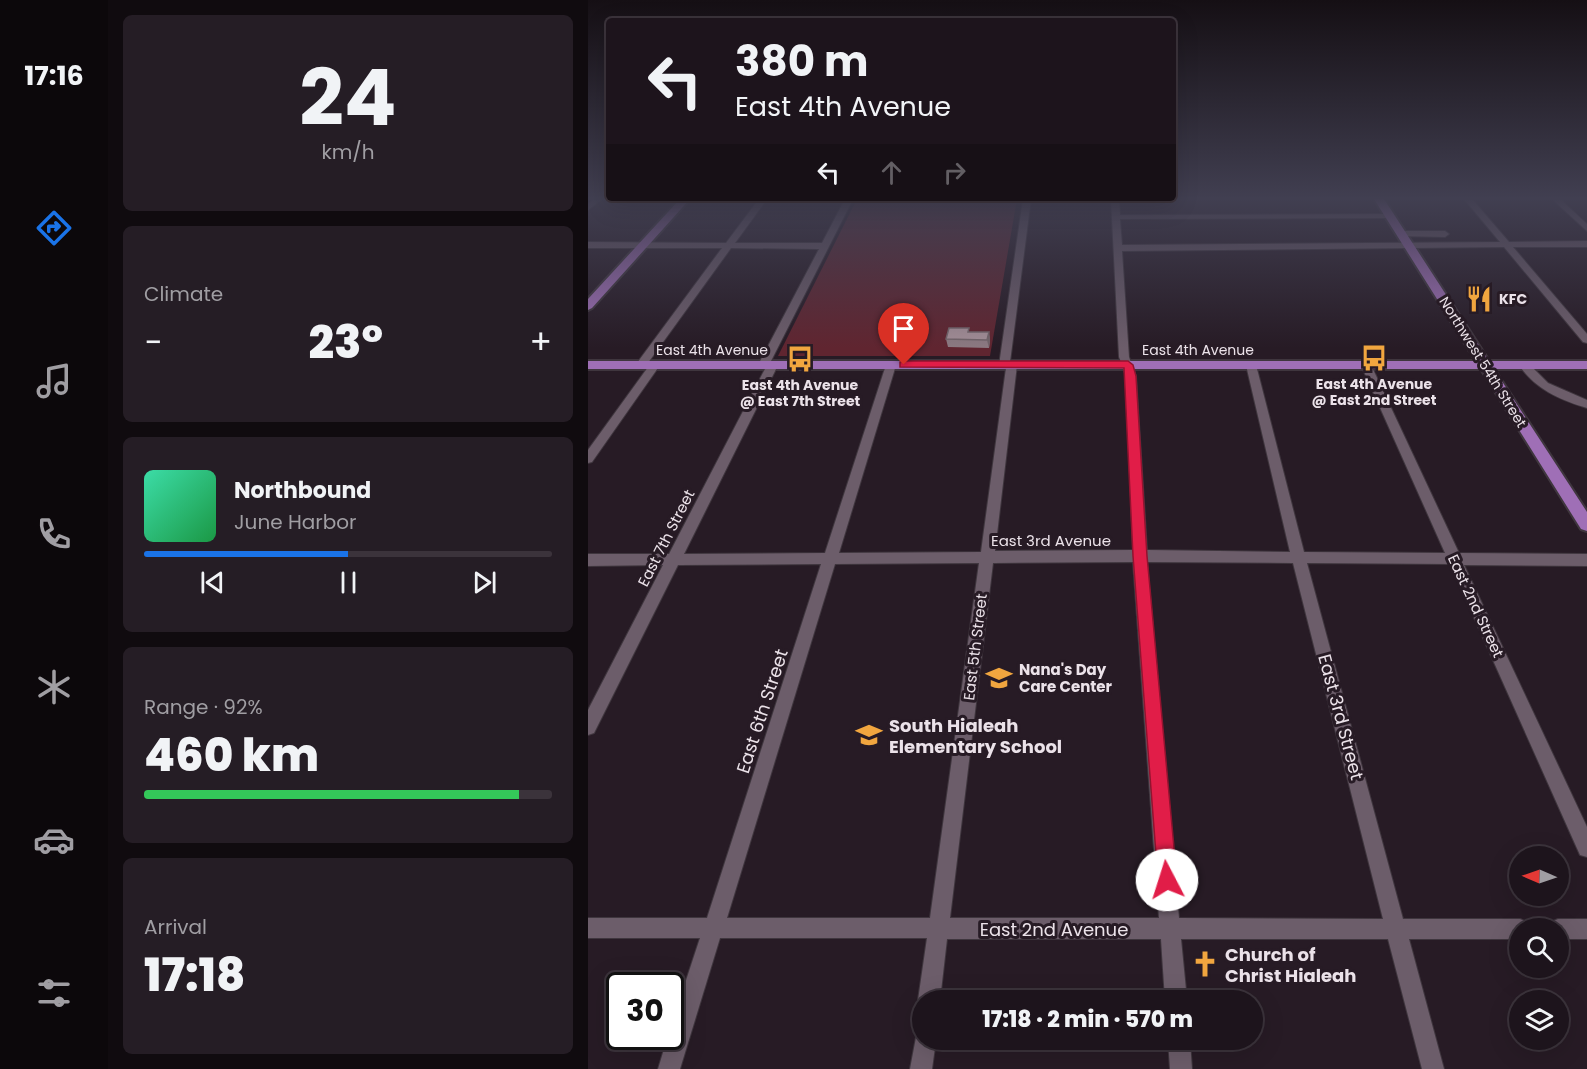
<!DOCTYPE html>
<meta charset="utf-8">
<style>
:root{--surface:#1d141c;--page:#251d25;--text:#f1f3f6;--muted:#a09ea3;--line:#3b333b;--accent:#1a73e8}
body{margin:0;font-family:Poppins,sans-serif;background:var(--page);color:var(--text);height:100vh;display:flex;flex-direction:column;font-size:22px;white-space:nowrap}
*{box-sizing:border-box;margin:0}
p{font-size:20px;color:var(--muted)}
.icon{flex:none;width:33px;height:33px;fill:none;stroke:currentColor;stroke-width:2;stroke-linecap:round;stroke-linejoin:round}
.map{position:relative;flex:1;overflow:hidden}
.panel{display:flex;flex-direction:column;gap:15px;padding:15px;background:#100b0f;width:480px}
.panel>*{flex:none}
.banner{position:absolute;left:18px;top:18px;width:570px;height:183px;border-radius:6px;box-shadow:0 6px 24px #0002,0 0 0 2px var(--line);background:#1d141c;color:var(--text);overflow:hidden}
.needle{width:39px;rotate:272deg}
.controls{position:absolute;left:921px;top:846px;display:grid;gap:12px}
.controls a{display:grid;place-items:center;width:60px;height:60px;border-radius:50%;background:var(--surface);box-shadow:0 6px 24px #0002,0 0 0 2px var(--line);font-size:30px}
.speed{position:absolute;left:18px;top:972px;display:flex;gap:12px;font-size:30px;font-weight:700;text-align:center}
.speed>*{display:grid;place-content:center;width:78px;height:78px;border-radius:50%;background:var(--surface);box-shadow:0 6px 24px #0002,0 0 0 2px var(--line);line-height:1}
.speed .limit{border:3px solid #111;border-radius:9px;background:#fff;color:#111}
.pin{position:absolute;display:grid;place-items:center;width:51px;height:51px;color:#fff;margin:-62px -26px;border-radius:50% 50% 50% 0;rotate:-45deg;box-shadow:0 0 6px #0007}
.pin .icon{rotate:45deg}
.me{position:absolute;width:66px;margin:-33px;rotate:355deg;stroke-linejoin:round;filter:drop-shadow(0 0 4px #0008)}
.turn{display:flex;align-items:center;gap:21px;height:126px;padding:0 30px;font-size:27px}
.turn .icon{width:78px;height:78px;stroke-width:2.5}
.turn b{display:block;font-size:42px;line-height:51px}
.lanes{display:flex;align-items:center;height:57px;padding:0 30px;background:#0003;justify-content:center;gap:30px;direction:ltr}
.lanes .off{opacity:.35}
.big{font-size:45px;font-weight:800;line-height:1.1}
.panel .tile{flex:1;display:flex;flex-direction:column;justify-content:center;gap:9px;min-width:0;padding:0 21px;border-radius:9px;background:var(--page)}
.panel .dial{align-items:center;gap:0}
.dial b{font-size:78px;line-height:1}
.song{display:flex;align-items:center;gap:18px}
.cover{width:72px;height:72px;border-radius:9px;background:linear-gradient(135deg,hsl(160 70% 55%),hsl(140 70% 35%))}
.played{height:6px;border-radius:3px;background:linear-gradient(90deg,var(--accent) 50%,var(--line) 50%)}
.keys{display:flex;justify-content:space-around;direction:ltr}
.heat{display:flex;justify-content:space-between;align-items:center;font-size:33px;direction:ltr}
.charge{height:9px;border-radius:4px;background:linear-gradient(90deg,#34c759 92%,var(--line) 0)}
.trip{position:absolute;left:324px;top:990px;width:351px;height:60px;border-radius:30px;background:var(--surface);box-shadow:0 6px 24px #0002,0 0 0 2px var(--line);font-weight:800;line-height:60px;text-align:center}
main{display:flex;flex:1;min-height:0}
.menu{display:flex;flex-direction:column;width:108px;justify-content:space-around;align-items:center;background:#0c080b;color:var(--muted)}
.menu .icon{width:42px;height:42px}
.menu .active{color:var(--accent)}
.menu b{font-size:27px;color:var(--text)}
.map>svg:first-child{display:block}
.green{fill:#602530}
.lines{fill:none;stroke-linecap:round;stroke-linejoin:round}
.minor-casing{stroke:#3f363e;stroke-width:2}
.major-casing{stroke:#3f363e;stroke-width:4}
.minor{fill:#6c5d6a;fill-rule:evenodd}
.major{fill:#9f6fb6;fill-rule:evenodd}
.wall{fill:#8b7981}
.shaded-wall{fill:#716369}
.building{fill:#a28d96;stroke:#716369;stroke-width:1.5}
.route{fill:#e11d48;stroke:#92132f;stroke-width:1.5}
.labels{text-anchor:middle;dominant-baseline:central;stroke-width:6;stroke-linejoin:round;paint-order:stroke}
.far-poi-label{font-size:14px;font-weight:bold;fill:#ebe2e9;stroke:#271b25}
.far-street-label{font-size:14px;fill:#ebe2e9;stroke:#271b25}
.street-label{font-size:15px;fill:#ebe2e9;stroke:#271b25}
.poi-label{font-size:15px;font-weight:bold;fill:#ebe2e9;stroke:#271b25;text-anchor:start}
.near-street-label{font-size:18px;fill:#ebe2e9;stroke:#271b25}
.near-poi-label{font-size:18px;font-weight:bold;fill:#ebe2e9;stroke:#271b25;text-anchor:start}
</style>
<main>
<nav class="menu">
<b>17:16</b>
<svg class="icon active" aria-label="directions" viewBox="0 0 24 24"><path d="M12 3l9 9-9 9-9-9zM9 14v-3h6M13 9l2 2-2 2"/></svg>
<svg class="icon" aria-label="music" viewBox="0 0 24 24"><path d="M9 18V5l10-2v13"/><circle cx="6" cy="18" r="3"/><circle cx="16" cy="16" r="3"/></svg>
<svg class="icon" aria-label="phone" viewBox="0 0 24 24"><path d="M5 4h4l2 5-3 2q2 4 5 5l2-3 5 2v4C11 20 4 13 5 4z"/></svg>
<svg class="icon" aria-label="climate" viewBox="0 0 24 24"><path d="M12 3v18M4 7l16 10M4 17L20 7"/></svg>
<svg class="icon" aria-label="car" viewBox="0 0 24 24"><path d="M5 17H2v-5l4-1 3-4h7l3 4 3 1v5h-3M9 17h6M6 11h13"/><circle cx="7" cy="17" r="2"/><circle cx="17" cy="17" r="2"/></svg>
<svg class="icon" aria-label="filters" viewBox="0 0 24 24"><path d="M4 7h16M4 17h16"/><circle cx="9" cy="7" r="2"/><circle cx="15" cy="17" r="2"/></svg>
</nav>
<section class="panel">
<div class="tile dial"><b>24</b><p>km/h</p></div>
<div class="tile"><p>Climate</p>
<div class="heat"><a>−</a><b class="big">23°</b><a>+</a></div>
</div>
<div class="tile">
<div class="song"><i class="cover"></i><div><b>Northbound</b><p>June Harbor</p></div></div>
<div class="played"></div>
<div class="keys"><svg class="icon" aria-label="previous" viewBox="0 0 24 24"><path d="M18 5L8 12l10 7zM5 5v14"/></svg><svg class="icon" aria-label="pause" viewBox="0 0 24 24"><path d="M8 5v14M16 5v14"/></svg><svg class="icon" aria-label="next" viewBox="0 0 24 24"><path d="M6 5l10 7-10 7zM19 5v14"/></svg></div>
</div>
<div class="tile"><p>Range · 92%</p><b class="big">460 km</b><div class="charge"></div></div>
<div class="tile"><p>Arrival</p><b class="big">17:18</b></div>
</section>
<div class="map">
<svg width="999" height="1069" viewBox="0 0 999 1069">
<rect width="100%" height="100%" fill="#271b25"/>
<path class="green" d="M 269,199 L 429,199 L 402,356 L 190,356 Z"/>
<g class="lines">
<g class="minor-casing">
<path id="minor" d="M 6,199 L 14,199 L 0,210 L 0,204 Z
M 171,199 L 179,199 L 147,243 L 234,243 L 257,199 L 265,199 L 182,363 L 189,363 L 190,365 L 96,554 L 237,553 L 298,365 L 303,362 L 308,365 L 251,553 L 393,552 L 418,368 L 411,365 L 435,199 L 443,199 L 422,362 L 429,365 L 407,551 L 545,550 L 538,376 L 531,357 L 523,199 L 531,199 L 532,215 L 802,214 L 806,216 L 802,218 L 532,219 L 534,245 L 912,242 L 876,199 L 884,199 L 921,242 L 999,241 L 999,247 L 925,247 L 999,334 L 999,343 L 995,342 L 916,247 L 534,251 L 541,357 L 548,376 L 559,550 L 702,552 L 658,365 L 663,362 L 668,365 L 716,552 L 857,553 L 773,365 L 778,362 L 783,365 L 871,553 L 999,554 L 999,566 L 876,565 L 999,827 L 999,857 L 992,855 L 862,564 L 719,563 L 815,919 L 932,919 L 939,922 L 942,928 L 932,928 L 932,939 L 821,939 L 856,1069 L 834,1069 L 800,939 L 593,939 L 599,1000 L 577,1000 L 573,939 L 359,939 L 352,1000 L 334,1000 L 334,1008 L 330,1000 L 339,938 L 132,938 L 92,1069 L 70,1069 L 80,1036 L 82,1036 L 82,1029 L 112,938 L 0,938 L 0,918 L 119,918 L 233,564 L 90,565 L 6,733 L 0,735 L 0,710 L 75,565 L 0,566 L 0,554 L 81,554 L 178,367 L 171,367 L 170,365 L 231,249 L 143,248 L 57,367 L 49,367 L 49,363 L 134,248 L 0,248 L 0,242 L 138,243 ZM 545,562 L 571,918 L 362,918 L 405,563 ZM 559,562 L 705,563 L 795,919 L 591,918 ZM 391,563 L 342,918 L 139,918 L 247,564 Z
M 964,199 L 972,199 L 999,224 L 999,231 Z
M 813,231 L 857,231 L 861,234 L 857,237 L 810,236 L 809,234 Z
M 67,362 L 72,365 L 4,462 L 0,463 L 0,450 L 63,363 Z
M 936,362 L 940,363 L 960,383 L 999,400 L 999,408 C 972,400 947,389 931,365 Z
M 970,919 L 999,919 L 999,939 L 970,939 L 970,928 L 960,928 L 963,922 Z
M 334,1030 L 334,1040 L 348,1040 L 344,1069 L 322,1069 L 329,1032 Z
M 580,1040 L 602,1040 L 604,1069 L 582,1069 Z"/>
</g>
<g class="major-casing">
<path id="major" d="M 92,199 L 102,199 L 4,308 L 0,310 L 0,299 Z
M 786,199 L 796,199 L 901,361 L 999,361 L 999,369 L 906,369 L 999,512 L 999,531 L 993,529 L 893,369 L 0,369 L 0,361 L 888,361 Z"/>
</g>
<use href="#minor" class="minor"/>
<use href="#major" class="major"/>
</g>
<path class="wall" d="M 381,332 L 401,332 L 402,340 L 401,348 L 360,347 L 358,339 Z"/>
<path class="shaded-wall" d="M 401,332 L 402,340 L 401,348 L 399,340 Z"/>
<path class="building" d="M 361,328 L 381,328 L 380,332 L 401,332 L 399,340 L 358,339 Z"/>
<linearGradient id="sky" x2="0" y2="1"><stop stop-color="#150f14"/><stop offset="0.57" stop-color="#413f51"/><stop offset="1" stop-color="#413f51" stop-opacity="0"/></linearGradient>
<rect width="999" height="348" fill="url(#sky)"/>
<path class="route" d="M 316,361 L 540,361 L 545,365 L 548,376 L 559,556 L 589,880 L 586,887 L 579,890 L 572,887 L 570,880 L 545,556 L 536,368 L 312,367 L 312,362 Z"/>
<defs>
<g id="restaurant-bare" transform="scale(2.07)"><path d="M-5-6h1v4h1v-4h1v4h1v-4h1v5L-1.5 .5V6h-2V.5L-5-1ZM5-6V6H3V1.5H1.5Q1.5-4 5-6Z" fill="#f1a63f" stroke="#271b25" stroke-width="2.5" paint-order="stroke"/></g>
<g id="bus-bare" transform="scale(2.07)"><path d="M-5-6H5V4H4V6H2V4H-2V6H-4V4H-5ZM-3.5-4V0h7V-4ZM-3.5 1.2v1.5H-2V1.2ZM2 1.2v1.5H3.5V1.2Z" fill="#f1a63f" stroke="#271b25" stroke-width="2.5" paint-order="stroke"/></g>
<g id="school-bare" transform="scale(2.07)"><path d="M0-5L7-2L0 1L-7-2ZM-4 1L0 2.5L4 1V4Q0 6-4 4Z" fill="#f1a63f" stroke="#271b25" stroke-width="2.5" paint-order="stroke"/></g>
<g id="church-bare" transform="scale(2.07)"><path d="M-1.2-6h2.4v3.5h3.3v2.4h-3.3V6h-2.4V-.1h-3.3v-2.4h3.3Z" fill="#f1a63f" stroke="#271b25" stroke-width="2.5" paint-order="stroke"/></g>
</defs>
<g fill-rule="evenodd">
<use href="#restaurant-bare" x="891" y="299"/>
<use href="#bus-bare" x="786" y="358"/>
<use href="#bus-bare" x="212" y="359"/>
<use href="#school-bare" x="411" y="678"/>
<use href="#school-bare" x="281" y="735"/>
<use href="#church-bare" x="617" y="964"/>
</g>
<g class="labels">
<g class="far-poi-label">
<text x="911" y="299" text-anchor="start">KFC</text>
<text x="786" y="384">East 4th Avenue<tspan x="786" dy="16">@ East 2nd Street</tspan></text>
<text x="212" y="385">East 4th Avenue<tspan x="212" dy="16">@ East 7th Street</tspan></text>
</g>
<g class="far-street-label">
<text x="124" y="350">East 4th Avenue</text>
<text x="610" y="350">East 4th Avenue</text>
<text transform="translate(895 362) rotate(58)">Northwest 54th Street</text>
</g>
<g class="street-label">
<text transform="translate(78 538) rotate(-63)">East 7th Street</text>
<text x="463" y="540">East 3rd Avenue</text>
<text transform="translate(888 606) rotate(65)">East 2nd Street</text>
<text transform="translate(387 647) rotate(-83)">East 5th Street</text>
</g>
<g class="poi-label">
<text x="431" y="669">Nana's Day<tspan x="431" dy="17">Care Center</tspan></text>
</g>
<g class="near-street-label">
<text transform="translate(174 711) rotate(-72)">East 6th Street</text>
<text transform="translate(753 717) rotate(75)">East 3rd Street</text>
<text x="466" y="929">East 2nd Avenue</text>
</g>
<g class="near-poi-label">
<text x="301" y="725">South Hialeah<tspan x="301" dy="21">Elementary School</tspan></text>
<text x="637" y="954">Church of<tspan x="637" dy="21">Christ Hialeah</tspan></text>
</g>
</g>
</svg>
<div class="controls">
<a><svg class="needle" viewBox="-14 -14 28 28"><path d="M0-13l5 13h-10z" fill="#e53935"/><path d="M0 13l5-13h-10z" fill="#a09ea3"/></svg></a>
<a><svg class="icon" aria-label="search" viewBox="0 0 24 24"><circle cx="10" cy="10" r="6"/><path d="M15 15l6 6"/></svg></a>
<a><svg class="icon" aria-label="layers" viewBox="0 0 24 24"><path d="M12 4l9 5-9 5-9-5zM3 14l9 5 9-5"/></svg></a>
</div>
<div class="speed"><div class="limit">30</div></div>
<div class="pin" style="left:316px;top:365px;background:#d93025"><svg class="icon" aria-label="arrive" viewBox="0 0 24 24"><path d="M6 21V4h12l-3 4 3 4H6"/></svg></div>
<svg class="me" style="left:579px;top:880px" viewBox="-20 -20 40 40"><circle r="19" fill="#fff"/><path d="M0-13L10 11 0 6-10 11z" fill="#e11d48"/></svg>
<div class="trip">17:18 · 2 min · 570 m</div>
<div class="banner">
<div class="turn"><svg class="icon" aria-label="left" viewBox="0 0 24 24"><path d="M17 20v-9H6M10 6l-5 5 5 5"/></svg><div><b>380 m</b>East 4th Avenue</div></div>
<div class="lanes"><svg class="icon" aria-label="left" viewBox="0 0 24 24"><path d="M17 20v-9H6M10 6l-5 5 5 5"/></svg><svg class="icon off" aria-label="ahead" viewBox="0 0 24 24"><path d="M12 20V5M6 11l6-6 6 6"/></svg><svg class="icon off" aria-label="right" viewBox="0 0 24 24"><path d="M7 20v-9h11M14 6l5 5-5 5"/></svg></div>
</div>
</div>
</main>
